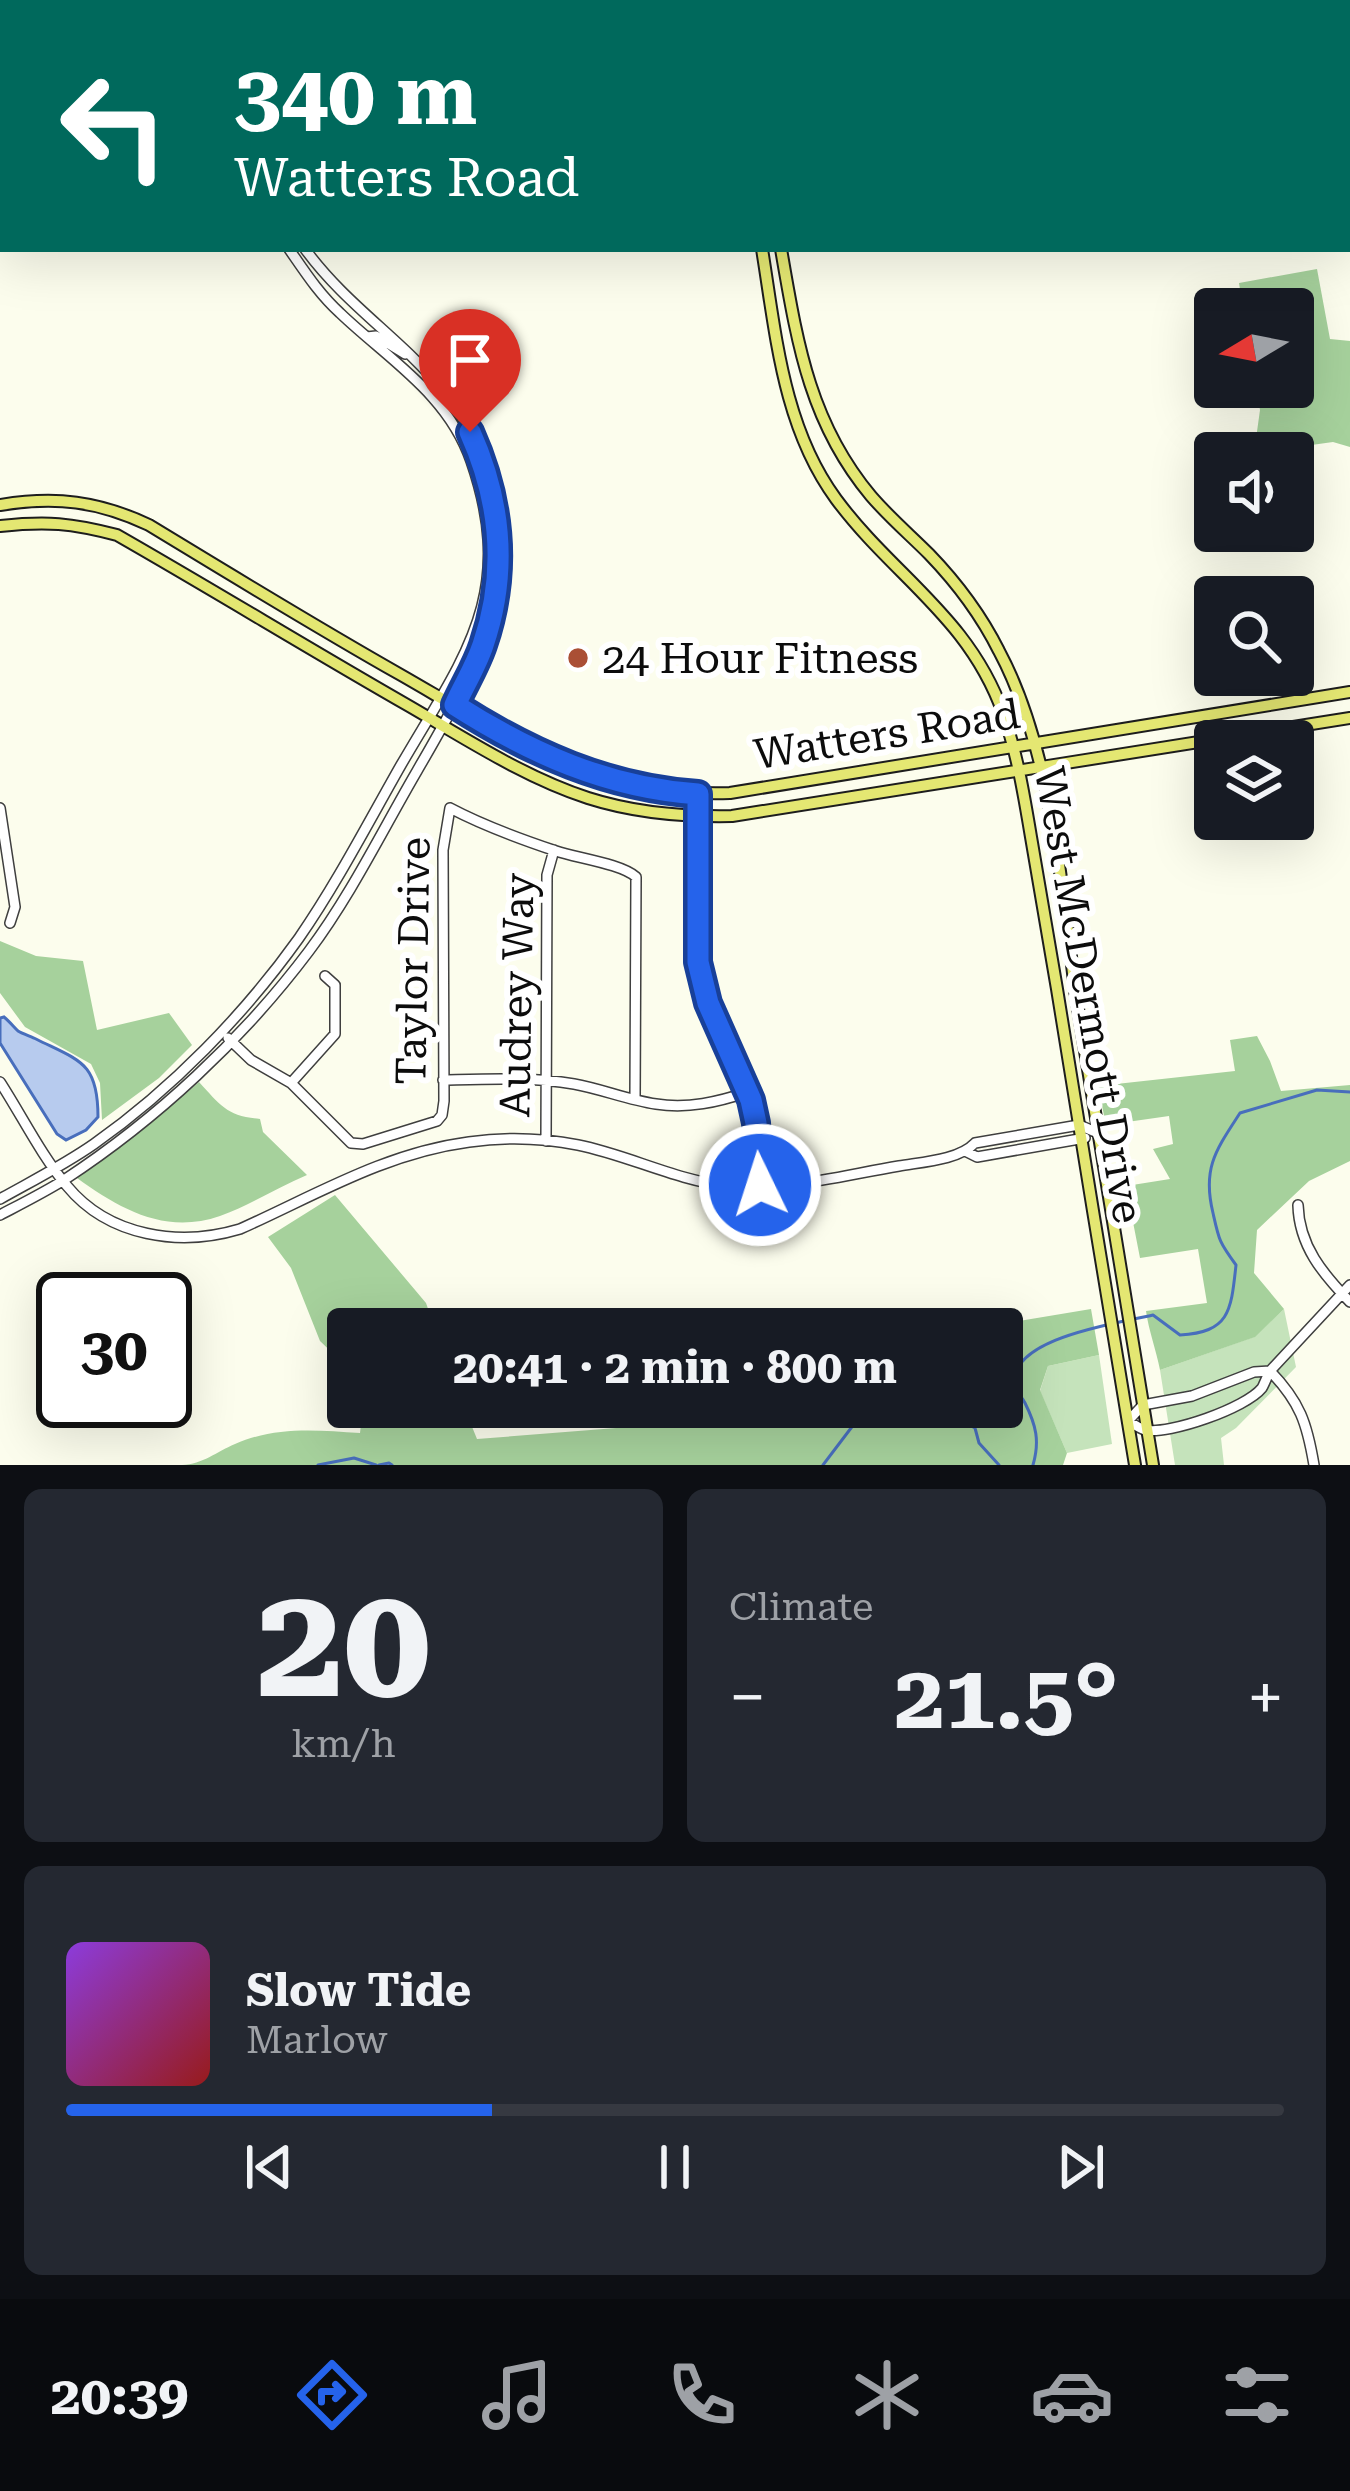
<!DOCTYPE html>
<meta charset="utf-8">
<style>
:root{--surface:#171b24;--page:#242831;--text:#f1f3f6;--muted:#9ea1a6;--line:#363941;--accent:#2563eb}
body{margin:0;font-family:"Roboto Serif",serif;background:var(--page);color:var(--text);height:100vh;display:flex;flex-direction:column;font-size:45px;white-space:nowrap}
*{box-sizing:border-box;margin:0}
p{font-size:39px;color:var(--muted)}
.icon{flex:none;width:66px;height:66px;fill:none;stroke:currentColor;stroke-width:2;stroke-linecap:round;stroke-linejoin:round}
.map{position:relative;height:1465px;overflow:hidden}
.side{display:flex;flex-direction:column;gap:24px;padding:24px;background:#0d0f14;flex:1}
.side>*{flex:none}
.hud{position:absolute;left:0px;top:0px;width:1350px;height:252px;box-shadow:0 12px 48px #0002;background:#00695c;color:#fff;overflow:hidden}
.needle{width:78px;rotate:260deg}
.controls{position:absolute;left:1194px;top:288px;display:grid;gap:24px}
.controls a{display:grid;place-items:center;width:120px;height:120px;border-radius:12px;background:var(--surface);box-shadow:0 12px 48px #0002;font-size:60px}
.speed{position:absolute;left:36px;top:1272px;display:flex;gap:24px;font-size:60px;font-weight:700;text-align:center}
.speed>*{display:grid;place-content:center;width:156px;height:156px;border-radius:50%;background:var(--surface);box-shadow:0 12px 48px #0002;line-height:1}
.speed .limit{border:6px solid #111;border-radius:18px;background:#fff;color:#111}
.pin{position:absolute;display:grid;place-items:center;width:102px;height:102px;color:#fff;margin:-123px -51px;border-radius:50% 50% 50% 0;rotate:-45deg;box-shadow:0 0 12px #0007}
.pin .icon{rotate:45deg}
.me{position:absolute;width:132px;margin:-66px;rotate:356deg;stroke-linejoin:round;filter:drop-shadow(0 0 9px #0008)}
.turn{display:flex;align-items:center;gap:42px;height:252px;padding:0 36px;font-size:54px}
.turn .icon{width:156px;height:156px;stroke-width:2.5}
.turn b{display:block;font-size:84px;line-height:102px}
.big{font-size:90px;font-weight:700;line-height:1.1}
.side .card{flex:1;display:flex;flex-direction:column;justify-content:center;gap:18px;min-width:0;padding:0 42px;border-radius:18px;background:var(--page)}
.side .dial{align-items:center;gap:0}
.dial b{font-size:156px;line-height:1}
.song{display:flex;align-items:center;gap:36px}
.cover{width:144px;height:144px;border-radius:18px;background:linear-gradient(135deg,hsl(270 70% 55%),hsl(0 70% 35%))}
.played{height:12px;border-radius:6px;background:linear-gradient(90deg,var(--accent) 35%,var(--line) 35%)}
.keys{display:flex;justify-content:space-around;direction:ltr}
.heat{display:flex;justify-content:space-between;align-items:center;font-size:66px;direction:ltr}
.side .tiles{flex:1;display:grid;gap:24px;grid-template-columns:1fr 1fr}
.card:last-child{grid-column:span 2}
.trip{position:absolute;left:327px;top:1308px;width:696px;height:120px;border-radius:12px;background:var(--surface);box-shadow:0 12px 48px #0002;font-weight:700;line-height:120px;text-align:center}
.tab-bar{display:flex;height:192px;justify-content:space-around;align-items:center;background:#090b0e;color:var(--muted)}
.tab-bar .icon{width:84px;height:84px}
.tab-bar .current{color:var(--accent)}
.tab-bar b{font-size:54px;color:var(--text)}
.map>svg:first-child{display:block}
.green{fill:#c5e3bb}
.forest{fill:#a6d19c}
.water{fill:#b7cbee;stroke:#486ebc;stroke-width:3}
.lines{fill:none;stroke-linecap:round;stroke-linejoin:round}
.stream{stroke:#486ebc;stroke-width:3}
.minor-casing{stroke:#3f3f3f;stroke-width:12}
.major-casing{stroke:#1d1d1d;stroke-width:14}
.highway-casing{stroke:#1d1d1d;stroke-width:15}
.minor{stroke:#fff;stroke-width:9}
.major{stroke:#e4e772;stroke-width:10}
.highway{stroke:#e2c065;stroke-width:12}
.route-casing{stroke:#184099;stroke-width:30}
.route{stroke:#2563eb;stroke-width:21}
.poi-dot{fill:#aa4f35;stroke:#fff;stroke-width:4.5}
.labels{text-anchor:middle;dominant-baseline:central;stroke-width:12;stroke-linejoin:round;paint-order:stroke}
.poi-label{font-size:42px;fill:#0c0c0c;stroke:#fff;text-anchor:start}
.street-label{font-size:42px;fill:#0c0c0c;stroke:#fff}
</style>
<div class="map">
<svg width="1350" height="1465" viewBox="0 0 1350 1465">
<rect width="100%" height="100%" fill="#fcfded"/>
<path class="green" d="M 1284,1309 L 1296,1367 L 1236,1428 L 1221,1438 L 1224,1465 L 1175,1465 L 1160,1370 L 1254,1337 Z
M 1099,1355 L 1112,1444 L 1067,1453 L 1040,1391 L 1048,1366 Z"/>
<path class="forest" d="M 1317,269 L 1330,339 L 1350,341 L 1350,447 L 1333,442 L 1254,453 L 1260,410 L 1256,387 L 1293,387 L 1293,309 L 1243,309 L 1239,283 Z
M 0,941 L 36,956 L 83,961 L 97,1030 L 169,1013 L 192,1045 L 159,1078 L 102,1120 L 100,1083 L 91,1064 L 25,1027 L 0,993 Z
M 1257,1036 L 1270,1061 L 1281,1091 L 1350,1085 L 1350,1161 L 1309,1181 L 1257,1230 L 1254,1273 L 1284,1309 L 1255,1337 L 1160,1370 C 1156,1349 1149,1332 1146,1311 L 1207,1303 L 1198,1249 L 1140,1258 L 1126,1186 L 1170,1179 L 1153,1149 L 1173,1144 L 1169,1116 L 1106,1125 L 1098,1086 L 1235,1071 L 1230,1040 Z
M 199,1082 C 221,1106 227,1116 260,1119 L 263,1132 L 307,1175 C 278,1187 249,1206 220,1216 C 165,1235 120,1209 77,1178 L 82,1172 L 137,1134 Z
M 335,1195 L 426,1303 L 435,1329 L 348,1329 L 348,1368 L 320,1341 L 291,1268 L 268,1237 Z
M 1091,1309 L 1099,1355 L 1048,1366 L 1040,1390 L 1067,1453 L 1063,1465 L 182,1465 C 203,1464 216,1452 235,1444 C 276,1426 316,1430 360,1433 L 363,1407 L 464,1407 L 477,1439 L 667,1424 L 722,1407 L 1002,1407 L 1002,1329 L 971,1329 Z"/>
<path class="water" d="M 4,1017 C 9,1021 13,1026 18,1031 C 21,1033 32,1037 36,1039 C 80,1061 98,1062 98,1117 L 86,1130 L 66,1140 L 57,1134 L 0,1043 L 0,1018 Z"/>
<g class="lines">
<path class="stream" d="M 934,1407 L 975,1428 L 979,1443 L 999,1465
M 318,1465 L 354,1458 L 376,1465
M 379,1465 L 389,1463 L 392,1465
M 823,1465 L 867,1407
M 1033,1465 C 1040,1441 1036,1425 1025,1403 C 1022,1397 1017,1393 1015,1387 C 1005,1338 1120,1323 1153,1315 L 1180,1335 C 1230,1332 1231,1311 1236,1265 C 1219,1242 1219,1240 1213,1213 C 1202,1168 1216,1150 1240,1113 L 1317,1090 L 1350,1092"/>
<g class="minor-casing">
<path id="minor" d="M 179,3 L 179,0
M 194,3 L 194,0
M 1033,3 L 1033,0
M 0,155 L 3,154
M 0,169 L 3,167
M 1349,246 L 1350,228
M 367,337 L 376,336 L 405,354
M 698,794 L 698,962 L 708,1003 L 751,1100 L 756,1123 L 760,1185
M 0,808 L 15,907 L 10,923
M 228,1038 L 251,1060 L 291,1083 L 351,1143 L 363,1144 L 437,1121 L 442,1115 L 444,1101 L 443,850 L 450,808 C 484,826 520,839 556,851 C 577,858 622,864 636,877 L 635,1099
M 443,1080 C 487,1079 531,1077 574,1084 C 602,1089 628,1100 656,1104 C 688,1109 718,1102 748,1092
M 0,1082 C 22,1116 41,1155 67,1186 C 109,1237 180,1247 240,1229 C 316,1195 385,1153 469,1142 C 504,1137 542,1138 578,1145 C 628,1155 675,1180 727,1186 C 783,1192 844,1175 899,1166 C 922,1162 959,1160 975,1143 L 1079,1125 L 1098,1133
M 291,1083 L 335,1034 L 335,985 L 325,976
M 546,1141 L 547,875 L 554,850
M 967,1152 L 977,1157 L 1085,1138
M 0,1199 C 32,1181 64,1165 94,1144 C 172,1089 244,1015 299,938 C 337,883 368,823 401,765 C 465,655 517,594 471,461 C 448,394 388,359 340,313 C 319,294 305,272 289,249
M 1298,1205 C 1299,1246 1323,1274 1350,1302
M 0,1215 C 21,1204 43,1193 64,1180 C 157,1119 242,1040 309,951 C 351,895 382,831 417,771 C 474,672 523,591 487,472 C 455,366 364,330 305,249
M 1270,1371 L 1254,1372 L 1192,1396 L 1143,1405 L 1128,1421 C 1133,1424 1139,1428 1145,1430 C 1169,1435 1246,1408 1262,1388 C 1263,1387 1269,1372 1270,1371 L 1350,1285
M 1270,1371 C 1300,1402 1307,1423 1314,1465"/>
</g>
<g class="major-casing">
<path id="major" d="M 214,0 L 229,3
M 708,0 L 708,3
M 723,0 L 724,3
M 742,0 L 742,3
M 887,0 L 897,3
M 761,3 L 761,0
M 1347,43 L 1350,43
M 1347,133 L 1350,133
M 762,249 C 776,335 783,427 836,499 C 893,576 969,617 1003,713 C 1017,753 1024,795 1031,837 C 1040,887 1048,938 1057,989 C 1083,1148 1108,1306 1135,1465
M 781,249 C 797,341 809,422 871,496 C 889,517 910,535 929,554 C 957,583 981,615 999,651 C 1050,746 1062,883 1075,990 L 1153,1465
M 0,505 C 56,496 98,501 149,525 C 233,576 316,627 401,675 C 511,738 597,798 730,793 L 1350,692
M 0,526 C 47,521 71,523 117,535 C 215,591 311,650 409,706 C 466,739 524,777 588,798 C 635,813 683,817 732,816 L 1350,718"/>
</g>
<g class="highway-casing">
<path id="highway" d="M 277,0 L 299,3
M 392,0 L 407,3
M 497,0 L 515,3
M 1347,56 L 1350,56
M 1347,80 L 1350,81
M 1347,103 L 1350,103"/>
</g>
<use href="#minor" class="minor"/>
<use href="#major" class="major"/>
<use href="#highway" class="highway"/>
</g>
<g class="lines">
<g class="route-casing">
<path id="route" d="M 470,432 C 501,501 508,572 483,645 C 476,666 464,685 455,705 C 530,753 608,788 698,794 L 698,962 L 708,1003 L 751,1100 L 756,1123 L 760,1185"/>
</g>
<use href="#route" class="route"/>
</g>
<circle class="poi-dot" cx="578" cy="658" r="12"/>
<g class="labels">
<g class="poi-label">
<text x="602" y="658">24 Hour Fitness</text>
</g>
<g class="street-label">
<text transform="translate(887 734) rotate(-9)">Watters Road</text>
<text transform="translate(413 961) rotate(-89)">Taylor Drive</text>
<text transform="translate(517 995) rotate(-89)">Audrey Way</text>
<text transform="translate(1089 995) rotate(80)">West McDermott Drive</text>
</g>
</g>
</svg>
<div class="controls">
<a><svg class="needle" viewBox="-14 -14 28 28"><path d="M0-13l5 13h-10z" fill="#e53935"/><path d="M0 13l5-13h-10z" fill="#9ea1a6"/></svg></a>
<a><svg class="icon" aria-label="sound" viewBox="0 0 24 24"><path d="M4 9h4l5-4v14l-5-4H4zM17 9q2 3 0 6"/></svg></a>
<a><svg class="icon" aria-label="search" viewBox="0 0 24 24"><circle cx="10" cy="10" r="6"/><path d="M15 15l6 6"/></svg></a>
<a><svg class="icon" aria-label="layers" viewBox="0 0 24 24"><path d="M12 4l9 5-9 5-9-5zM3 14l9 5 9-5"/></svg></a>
</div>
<div class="speed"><div class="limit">30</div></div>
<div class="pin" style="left:470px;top:432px;background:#d93025"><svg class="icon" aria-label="arrive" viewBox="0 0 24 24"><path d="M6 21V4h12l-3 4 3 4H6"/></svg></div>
<svg class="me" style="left:760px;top:1185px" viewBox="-20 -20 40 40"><circle r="17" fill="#2563eb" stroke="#fff" stroke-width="3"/><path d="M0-11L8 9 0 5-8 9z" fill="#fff"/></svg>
<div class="trip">20:41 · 2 min · 800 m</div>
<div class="hud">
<div class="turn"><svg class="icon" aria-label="left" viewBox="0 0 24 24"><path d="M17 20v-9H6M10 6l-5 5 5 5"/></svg><div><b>340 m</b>Watters Road</div></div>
</div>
</div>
<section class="side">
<div class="tiles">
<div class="card dial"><b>20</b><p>km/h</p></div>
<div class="card"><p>Climate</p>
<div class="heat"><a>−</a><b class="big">21.5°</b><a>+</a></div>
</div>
<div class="card">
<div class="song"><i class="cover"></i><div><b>Slow Tide</b><p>Marlow</p></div></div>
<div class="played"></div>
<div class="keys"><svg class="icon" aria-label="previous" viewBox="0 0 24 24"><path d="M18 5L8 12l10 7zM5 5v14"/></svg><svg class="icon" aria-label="pause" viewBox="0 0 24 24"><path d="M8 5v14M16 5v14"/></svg><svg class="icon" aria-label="next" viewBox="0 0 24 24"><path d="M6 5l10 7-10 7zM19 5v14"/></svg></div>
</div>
</div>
</section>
<nav class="tab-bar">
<b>20:39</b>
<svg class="icon current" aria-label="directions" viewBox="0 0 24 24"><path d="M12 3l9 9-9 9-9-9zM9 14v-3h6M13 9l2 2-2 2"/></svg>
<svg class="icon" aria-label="music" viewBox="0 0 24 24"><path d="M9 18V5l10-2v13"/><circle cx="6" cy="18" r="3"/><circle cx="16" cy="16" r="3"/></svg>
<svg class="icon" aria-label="phone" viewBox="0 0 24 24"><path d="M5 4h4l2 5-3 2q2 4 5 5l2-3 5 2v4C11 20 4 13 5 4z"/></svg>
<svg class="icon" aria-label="climate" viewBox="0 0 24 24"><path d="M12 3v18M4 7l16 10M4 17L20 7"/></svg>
<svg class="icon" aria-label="car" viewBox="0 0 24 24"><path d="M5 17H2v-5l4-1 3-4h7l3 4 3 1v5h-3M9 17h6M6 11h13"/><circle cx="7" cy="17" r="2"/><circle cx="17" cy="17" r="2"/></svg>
<svg class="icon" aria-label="filters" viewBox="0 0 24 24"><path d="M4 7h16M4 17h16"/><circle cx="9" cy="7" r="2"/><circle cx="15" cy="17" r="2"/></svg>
</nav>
